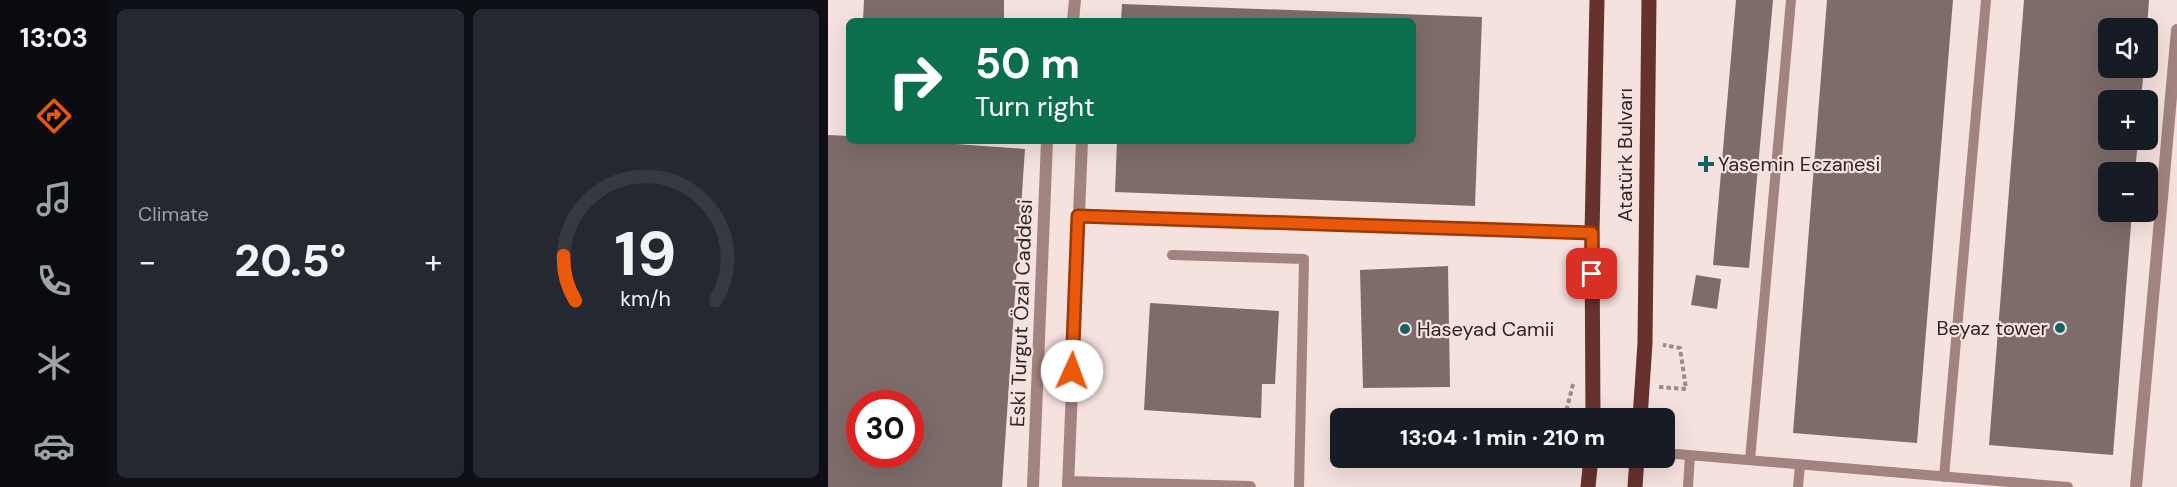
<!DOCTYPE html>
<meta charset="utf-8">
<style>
:root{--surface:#171b24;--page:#242831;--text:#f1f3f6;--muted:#9ea1a6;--line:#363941;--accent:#ea580c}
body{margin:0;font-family:"DM Sans",sans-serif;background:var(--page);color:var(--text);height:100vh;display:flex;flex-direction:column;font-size:22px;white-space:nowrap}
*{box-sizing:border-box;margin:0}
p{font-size:20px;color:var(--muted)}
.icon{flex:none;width:33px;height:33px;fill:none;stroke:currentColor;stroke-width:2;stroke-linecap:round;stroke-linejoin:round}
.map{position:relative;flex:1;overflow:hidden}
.sheet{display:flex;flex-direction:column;gap:9px;padding:9px;background:#0d0f14;width:720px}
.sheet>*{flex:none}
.top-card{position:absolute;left:18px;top:18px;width:570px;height:126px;border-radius:9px;box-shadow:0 6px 24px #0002;background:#0b6e4f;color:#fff;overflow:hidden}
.controls{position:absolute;left:1270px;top:18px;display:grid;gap:12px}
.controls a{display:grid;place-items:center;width:60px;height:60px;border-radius:9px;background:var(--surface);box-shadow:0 6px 24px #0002;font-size:30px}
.speed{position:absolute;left:18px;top:390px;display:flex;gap:12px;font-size:30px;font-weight:700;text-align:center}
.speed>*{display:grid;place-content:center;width:78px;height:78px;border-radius:50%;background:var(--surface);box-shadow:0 6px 24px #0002;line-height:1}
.speed .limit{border:9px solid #d22;background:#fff;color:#111}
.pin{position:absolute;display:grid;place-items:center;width:51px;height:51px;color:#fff;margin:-26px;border-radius:12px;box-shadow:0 3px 9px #0006}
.me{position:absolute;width:66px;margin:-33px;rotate:2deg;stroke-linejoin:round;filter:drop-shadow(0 0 4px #0008)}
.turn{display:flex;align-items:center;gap:21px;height:126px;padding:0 30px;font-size:27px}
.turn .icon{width:78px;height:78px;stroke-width:2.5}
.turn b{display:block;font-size:42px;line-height:51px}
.big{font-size:45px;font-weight:800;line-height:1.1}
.sheet .widget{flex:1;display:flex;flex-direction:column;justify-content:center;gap:9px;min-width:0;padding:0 21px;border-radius:9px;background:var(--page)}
.sheet .dial{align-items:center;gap:0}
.dial svg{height:156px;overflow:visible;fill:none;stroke:var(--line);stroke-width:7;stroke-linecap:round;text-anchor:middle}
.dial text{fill:var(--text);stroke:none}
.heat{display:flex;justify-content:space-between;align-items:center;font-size:33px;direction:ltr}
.sheet .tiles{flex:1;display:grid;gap:9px;grid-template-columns:repeat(2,1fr)}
.trip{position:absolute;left:502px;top:408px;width:345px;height:60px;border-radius:9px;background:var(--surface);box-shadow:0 6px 24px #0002;font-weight:800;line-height:60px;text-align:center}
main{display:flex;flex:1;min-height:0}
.dock{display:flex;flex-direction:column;width:108px;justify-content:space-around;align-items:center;background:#090b0e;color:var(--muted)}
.dock .icon{width:42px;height:42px}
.dock .selected{color:var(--accent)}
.dock b{font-size:27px;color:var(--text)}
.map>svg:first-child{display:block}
.building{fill:#7d6c6a;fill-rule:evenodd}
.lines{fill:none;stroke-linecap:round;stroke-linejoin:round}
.path{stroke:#9a8c8a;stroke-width:4;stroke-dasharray:4.5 3;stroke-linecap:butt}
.lane{stroke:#a3837f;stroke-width:10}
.street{stroke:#a3837f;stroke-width:12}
.primary{stroke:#67322e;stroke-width:15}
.route-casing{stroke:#983908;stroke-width:15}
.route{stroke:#ea580c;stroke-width:10}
.poi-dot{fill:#13626a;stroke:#f5e1de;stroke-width:2}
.labels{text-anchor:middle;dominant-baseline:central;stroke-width:4.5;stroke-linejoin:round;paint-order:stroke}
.street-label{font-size:20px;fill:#2c2524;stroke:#f5e1de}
.poi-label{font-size:20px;fill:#2c2524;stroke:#f5e1de;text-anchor:start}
</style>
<main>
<nav class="dock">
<b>13:03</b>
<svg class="icon selected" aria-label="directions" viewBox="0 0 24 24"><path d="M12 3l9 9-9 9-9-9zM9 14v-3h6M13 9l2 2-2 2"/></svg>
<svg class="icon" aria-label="music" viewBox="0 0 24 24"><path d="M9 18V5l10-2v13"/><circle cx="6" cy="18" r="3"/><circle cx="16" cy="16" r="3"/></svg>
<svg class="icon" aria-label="phone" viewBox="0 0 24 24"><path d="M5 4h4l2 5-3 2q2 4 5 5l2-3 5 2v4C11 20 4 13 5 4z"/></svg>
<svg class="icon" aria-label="climate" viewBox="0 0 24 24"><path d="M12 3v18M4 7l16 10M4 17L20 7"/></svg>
<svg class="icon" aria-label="car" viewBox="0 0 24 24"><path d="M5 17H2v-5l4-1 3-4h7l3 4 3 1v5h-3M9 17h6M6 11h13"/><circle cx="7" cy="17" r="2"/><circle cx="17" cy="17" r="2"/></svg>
</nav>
<section class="sheet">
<div class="tiles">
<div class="widget"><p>Climate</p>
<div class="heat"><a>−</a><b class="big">20.5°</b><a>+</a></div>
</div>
<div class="widget dial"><svg viewBox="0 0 100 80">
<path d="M14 69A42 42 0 1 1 86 69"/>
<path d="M14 69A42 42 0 0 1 8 46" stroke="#ea580c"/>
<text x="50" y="56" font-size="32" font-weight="700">19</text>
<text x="50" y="72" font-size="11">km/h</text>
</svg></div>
</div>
</section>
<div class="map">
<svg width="1349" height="487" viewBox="0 0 1349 487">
<rect width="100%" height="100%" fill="#f5e1de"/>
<path class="building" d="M 36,0 L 176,0 L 176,21 L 35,21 Z
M 908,0 L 945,0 L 921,268 L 885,265 Z
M 999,0 L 1125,0 L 1089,443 L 965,433 Z
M 1196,0 L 1321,0 L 1319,28 L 1281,28 L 1281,68 L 1316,68 L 1313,100 L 1281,100 L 1281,140 L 1310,140 L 1307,172 L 1281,172 L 1281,212 L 1304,212 L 1285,455 L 1161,445 Z
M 294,4 L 654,17 L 647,206 L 287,192 L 289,141 L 585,141 L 585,21 L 293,21 Z
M 0,135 L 21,136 L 21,141 L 87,141 L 197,149 L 174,487 L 0,487 ZM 32,404 L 82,404 L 82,454 L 32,454 Z
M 620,266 L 622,387 L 535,388 L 532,270 Z
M 868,275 L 893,279 L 889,309 L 863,305 Z
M 322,303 L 451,311 L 447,384 L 434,384 L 433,418 L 316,410 Z"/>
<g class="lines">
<path class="path" d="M 745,384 L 738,412 L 746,418
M 831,387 L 858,389 L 852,348 L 835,345"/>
<path class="lane" d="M 250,216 L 764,233
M 344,255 L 476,259 L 471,487
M 837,453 L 1240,487
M 922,460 L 963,0
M 1116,477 L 1158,0
M 860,487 L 862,455
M 970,487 L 972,465"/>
<path class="street" d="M 245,21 L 247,0
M 240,482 L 422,487
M 205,487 L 219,141
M 240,487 L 254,141
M 1308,487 L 1349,30"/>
<path class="primary" d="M 765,418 L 764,233 L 769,0
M 812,418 L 817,343 L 821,0
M 760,487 L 763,458
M 807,487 L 809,458"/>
</g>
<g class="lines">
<g class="route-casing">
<path id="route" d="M 244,371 L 250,216 L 764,233 L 764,274"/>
</g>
<use href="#route" class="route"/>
</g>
<g class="poi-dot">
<path d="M875 155h6v6h6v6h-6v6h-6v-6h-6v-6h6z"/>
<circle cx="1232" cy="328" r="6"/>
<circle cx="577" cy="329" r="6"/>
</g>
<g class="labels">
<g class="street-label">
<text transform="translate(797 155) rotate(-90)">Atatürk Bulvarı</text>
<text transform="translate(193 313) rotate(-88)">Eski Turgut Özal Caddesi</text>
</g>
<g class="poi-label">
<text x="890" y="164">Yasemin Eczanesi</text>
<text x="1220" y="328" text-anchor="end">Beyaz tower</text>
<text x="589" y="329">Haseyad Camii</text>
</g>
</g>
</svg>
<div class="controls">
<a><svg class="icon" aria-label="sound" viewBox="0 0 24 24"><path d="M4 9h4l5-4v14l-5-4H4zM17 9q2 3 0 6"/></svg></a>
<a>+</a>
<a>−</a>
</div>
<div class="speed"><div class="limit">30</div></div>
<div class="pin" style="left:764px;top:274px;background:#d93025"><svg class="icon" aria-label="arrive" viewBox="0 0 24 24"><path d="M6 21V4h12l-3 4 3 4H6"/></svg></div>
<svg class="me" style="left:244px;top:371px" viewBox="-20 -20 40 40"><circle r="19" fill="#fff"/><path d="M0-13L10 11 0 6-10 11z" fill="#ea580c"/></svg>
<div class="trip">13:04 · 1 min · 210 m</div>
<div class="top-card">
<div class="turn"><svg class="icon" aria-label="right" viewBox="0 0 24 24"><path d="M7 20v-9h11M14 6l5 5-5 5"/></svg><div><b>50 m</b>Turn right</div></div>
</div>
</div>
</main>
